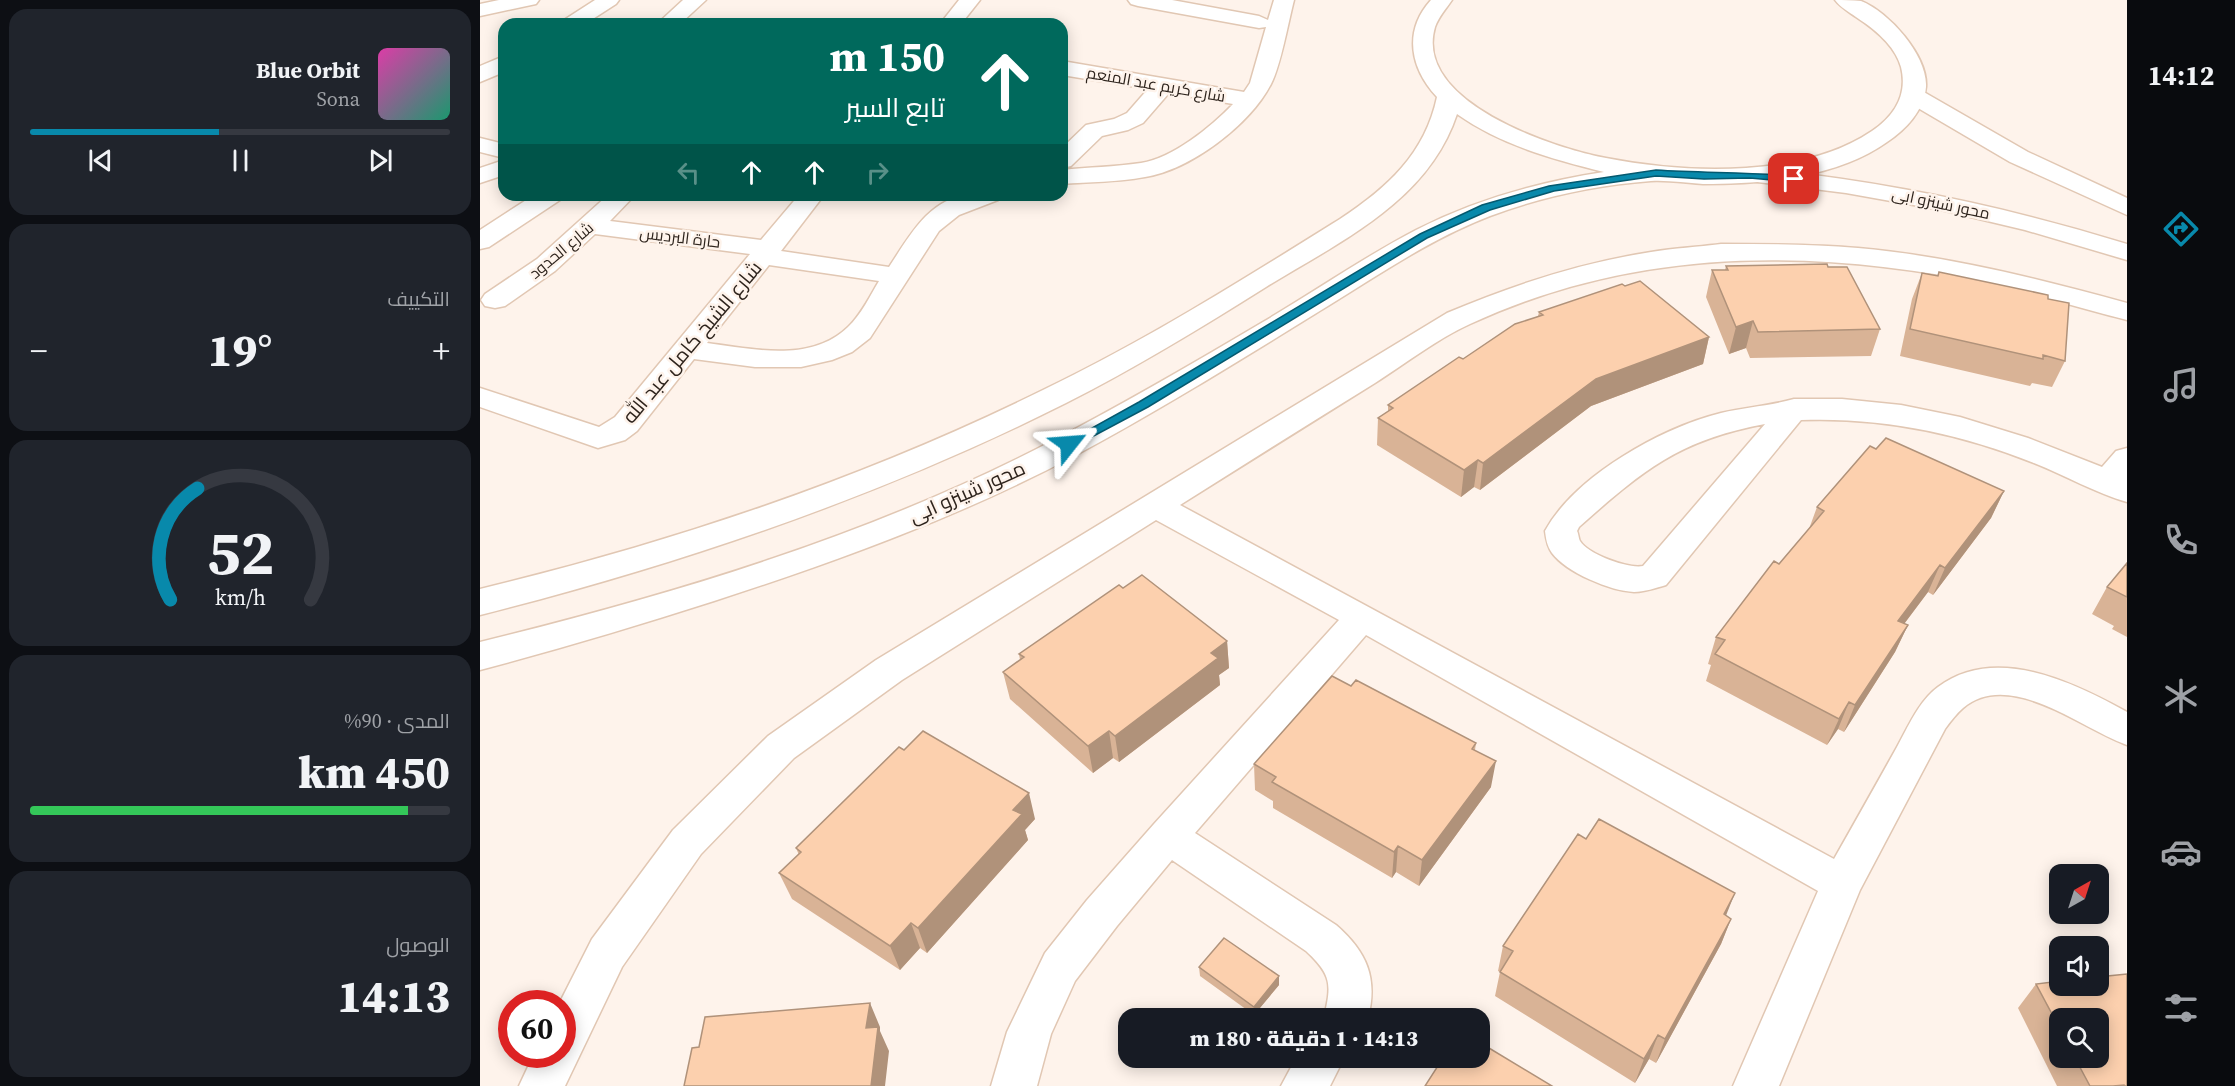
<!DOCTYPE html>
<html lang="ar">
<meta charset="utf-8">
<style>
:root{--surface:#171b24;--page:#20242c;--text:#f1f3f6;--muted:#9ea1a6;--line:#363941;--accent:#0889ab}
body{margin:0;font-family:"Source Serif 4",Cairo,serif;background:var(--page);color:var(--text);direction:rtl;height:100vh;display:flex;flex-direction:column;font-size:22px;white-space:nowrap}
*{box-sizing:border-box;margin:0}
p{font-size:20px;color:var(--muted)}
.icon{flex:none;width:33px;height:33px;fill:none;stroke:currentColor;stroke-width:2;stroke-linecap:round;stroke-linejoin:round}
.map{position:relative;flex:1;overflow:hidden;direction:ltr}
.drawer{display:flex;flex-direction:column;gap:9px;padding:9px;background:#0d0f14;width:480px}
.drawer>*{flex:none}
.banner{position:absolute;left:18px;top:18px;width:570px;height:183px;border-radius:18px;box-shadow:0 3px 15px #0003;direction:rtl;background:#00695c;color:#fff;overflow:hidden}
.needle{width:39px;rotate:39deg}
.fabs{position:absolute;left:1569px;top:864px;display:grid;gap:12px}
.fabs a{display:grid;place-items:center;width:60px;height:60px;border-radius:12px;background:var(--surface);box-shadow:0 3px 15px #0003;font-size:30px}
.speed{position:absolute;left:18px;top:990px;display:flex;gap:12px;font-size:30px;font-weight:700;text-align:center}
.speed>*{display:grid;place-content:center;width:78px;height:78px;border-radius:50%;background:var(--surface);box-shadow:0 3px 15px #0003;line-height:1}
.speed .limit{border:9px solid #d22;background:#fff;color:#111}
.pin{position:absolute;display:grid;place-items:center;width:51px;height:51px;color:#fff;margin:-26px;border-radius:12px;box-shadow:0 3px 9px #0006}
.me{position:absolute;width:66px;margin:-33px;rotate:62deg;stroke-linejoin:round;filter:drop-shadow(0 0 4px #0008)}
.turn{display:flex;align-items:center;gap:21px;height:126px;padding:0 24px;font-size:27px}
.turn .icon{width:78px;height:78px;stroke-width:2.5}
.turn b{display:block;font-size:42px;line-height:51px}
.lanes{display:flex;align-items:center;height:57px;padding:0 24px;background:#0003;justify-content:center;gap:30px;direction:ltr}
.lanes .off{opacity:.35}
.big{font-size:45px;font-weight:800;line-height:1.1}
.drawer .card{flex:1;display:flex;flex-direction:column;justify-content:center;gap:9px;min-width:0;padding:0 21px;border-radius:18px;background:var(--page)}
.drawer .dial{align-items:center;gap:0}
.dial svg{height:156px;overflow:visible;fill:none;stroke:var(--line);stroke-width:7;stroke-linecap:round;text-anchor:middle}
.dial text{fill:var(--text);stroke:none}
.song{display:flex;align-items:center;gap:18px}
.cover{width:72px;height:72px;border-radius:9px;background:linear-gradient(135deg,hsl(320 70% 55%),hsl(160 70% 35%))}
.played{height:6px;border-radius:3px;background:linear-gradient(90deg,var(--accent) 45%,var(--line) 45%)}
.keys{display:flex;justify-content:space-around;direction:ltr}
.heat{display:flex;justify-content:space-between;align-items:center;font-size:33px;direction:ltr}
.charge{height:9px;border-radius:4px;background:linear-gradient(90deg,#34c759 90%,var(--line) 0)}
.trip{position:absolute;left:638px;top:1008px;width:372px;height:60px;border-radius:18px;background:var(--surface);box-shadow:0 3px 15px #0003;font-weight:800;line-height:60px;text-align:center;direction:rtl}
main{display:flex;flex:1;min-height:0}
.dock{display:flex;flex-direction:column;width:108px;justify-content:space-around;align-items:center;background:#090b0e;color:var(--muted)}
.dock .icon{width:42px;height:42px}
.dock .active{color:var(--accent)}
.dock b{font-size:27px;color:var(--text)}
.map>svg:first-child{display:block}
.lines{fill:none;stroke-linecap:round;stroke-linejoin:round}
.street-casing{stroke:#e1c7b3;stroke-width:3}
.secondary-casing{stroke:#e1c7b3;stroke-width:3}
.primary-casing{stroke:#e1c7b3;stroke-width:3}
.street{fill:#fff;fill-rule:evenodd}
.secondary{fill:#fff;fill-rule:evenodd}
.primary{fill:#fff;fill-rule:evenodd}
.wall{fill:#d9b396;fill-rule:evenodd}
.shaded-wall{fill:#b0927a}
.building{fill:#fcd0ae;stroke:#b0927a;stroke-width:1.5}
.route{fill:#0889ab;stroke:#05596f;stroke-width:1.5}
.labels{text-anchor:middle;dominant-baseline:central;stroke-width:5;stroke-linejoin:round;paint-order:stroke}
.far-street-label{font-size:16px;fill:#2e241d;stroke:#fef3eb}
.street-label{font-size:20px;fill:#2e241d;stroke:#fef3eb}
</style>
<main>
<nav class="dock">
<b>14:12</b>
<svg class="icon active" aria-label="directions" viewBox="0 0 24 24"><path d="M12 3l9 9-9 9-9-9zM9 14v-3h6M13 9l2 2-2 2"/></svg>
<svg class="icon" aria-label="music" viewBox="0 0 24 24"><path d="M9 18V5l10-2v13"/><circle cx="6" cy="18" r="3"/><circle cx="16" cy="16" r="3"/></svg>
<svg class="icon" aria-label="phone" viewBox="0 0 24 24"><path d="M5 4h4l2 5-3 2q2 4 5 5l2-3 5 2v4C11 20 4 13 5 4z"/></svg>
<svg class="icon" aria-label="climate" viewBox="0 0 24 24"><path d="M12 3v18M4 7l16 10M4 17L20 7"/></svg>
<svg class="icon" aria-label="car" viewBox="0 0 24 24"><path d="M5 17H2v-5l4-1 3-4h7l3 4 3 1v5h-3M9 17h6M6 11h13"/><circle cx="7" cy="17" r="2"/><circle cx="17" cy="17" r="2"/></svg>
<svg class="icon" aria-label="filters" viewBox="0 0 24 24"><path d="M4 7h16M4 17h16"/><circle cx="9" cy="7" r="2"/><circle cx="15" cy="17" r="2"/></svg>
</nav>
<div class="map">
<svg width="1647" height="1086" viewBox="0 0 1647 1086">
<rect width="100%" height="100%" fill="#fef3eb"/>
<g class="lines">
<g class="street-casing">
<path id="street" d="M 19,0 L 59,0 L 56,4 L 0,16 L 0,4 Z
M 115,0 L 139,0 L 136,4 L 105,24 L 81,24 L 84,20 Z
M 203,0 L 226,0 L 200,24 L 177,24 Z
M 479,0 L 500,0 L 481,24 L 460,24 Z
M 648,0 L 692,0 L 779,16 L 788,20 L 794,0 L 814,0 C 808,23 801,65 791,84 C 770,125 710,170 665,177 C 638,182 609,182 582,184 L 582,170 C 608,167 635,167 661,163 C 693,158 731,127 753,104 L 689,93 L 663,123 L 648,130 L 622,136 L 591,166 L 582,168 L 582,148 L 606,125 L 634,119 L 647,113 L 668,89 L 582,75 L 582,61 L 764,92 L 770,83 L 786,27 L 779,28 L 658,6 L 651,4 Z
M 24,56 L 24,72 L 0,82 L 0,66 Z
M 0,138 L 24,144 L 24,158 L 0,152 Z
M 24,160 L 24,175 L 0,183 L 0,168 Z
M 54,195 L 83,195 L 80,200 L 9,247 L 0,249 L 0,230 Z
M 128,195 L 155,195 L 130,221 L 281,240 L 319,195 L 344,195 L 301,251 L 409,267 C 429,237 449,198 489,195 C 500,194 511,195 521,195 L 518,200 L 479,215 L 459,231 L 390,338 L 372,352 L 352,360 L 321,367 L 275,367 L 214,359 L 157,431 L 145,440 L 118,448 L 0,407 L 0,388 L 119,427 L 135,417 L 270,254 L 115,234 L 75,271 L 25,306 L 15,308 L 5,306 L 1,300 L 5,294 L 57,259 ZM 289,265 L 399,281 C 390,296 381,315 368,327 C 331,363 273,349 227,343 Z
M 1241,244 C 1287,244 1332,244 1378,248 C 1469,256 1559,279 1647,303 L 1647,320 C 1602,309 1559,295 1514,285 C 1335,248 1159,246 990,324 C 957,339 926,363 895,383 C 830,423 765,464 700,505 L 1354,859 C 1375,822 1396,785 1417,747 C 1428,727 1439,701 1458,687 C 1515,644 1593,682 1647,712 L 1647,745 C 1603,730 1530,668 1483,708 C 1476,714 1470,722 1465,729 L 1380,890 L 1299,1086 L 1253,1086 L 1338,891 L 886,635 L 715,833 L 856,925 C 887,952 898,978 888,1018 L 844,1018 C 851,985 853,976 826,951 L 692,860 L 637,926 L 595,981 L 571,1034 L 557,1086 L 511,1086 L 527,1032 L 565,953 L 607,900 L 674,824 L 859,620 L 676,520 L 422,680 L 314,758 L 221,854 L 142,967 L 85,1086 L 39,1086 L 54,1054 L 82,1054 L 82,1004 L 79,1004 L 112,939 L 193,830 L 288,736 L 396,660 L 967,313 C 1033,285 1100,263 1171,252 C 1194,248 1218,247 1241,244 Z
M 1314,399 L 1362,399 L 1421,405 L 1480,417 L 1548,438 L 1622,467 L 1636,451 L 1647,448 L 1647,502 C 1615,493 1585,475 1554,463 C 1479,433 1402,417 1321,420 L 1186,585 C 1176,588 1164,592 1154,592 C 1130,591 1086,572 1072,553 C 1067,546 1066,539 1065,531 C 1095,476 1181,428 1241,413 C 1265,407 1290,406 1314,399 ZM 1285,424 L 1163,566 C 1148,569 1108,554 1100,541 C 1099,540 1098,532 1097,531 L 1099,527 C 1163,470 1199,440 1285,424 Z
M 816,1058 L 864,1058 L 850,1086 L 801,1086 Z"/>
</g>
<g class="secondary-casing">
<path id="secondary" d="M 1434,89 L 1442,91 L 1548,152 L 1647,198 L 1647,215 L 1530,162 L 1426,101 L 1423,96 L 1426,91 Z
M 1270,168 C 1399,180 1524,206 1647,244 L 1647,260 L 1545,230 L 1461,210 L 1366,193 L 1261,180 L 1258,175 L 1261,170 Z"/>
</g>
<g class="primary-casing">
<path id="primary" d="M 951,0 L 972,0 C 966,9 959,16 955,27 C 933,102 1073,148 1126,158 C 1172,167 1220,171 1266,168 C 1310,165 1355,156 1392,131 C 1414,116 1428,95 1421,67 C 1415,45 1393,28 1376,17 C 1369,12 1360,7 1355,0 C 1363,0 1373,0 1381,1 C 1409,12 1448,56 1446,87 C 1444,111 1425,130 1407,142 C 1356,178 1284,184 1223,184 C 1206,183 1188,180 1171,181 C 1117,185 1061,197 1010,216 C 950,239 897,276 843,309 C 762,359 680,410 596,455 C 481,516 358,561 234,601 C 156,626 79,649 0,670 L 0,642 C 196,594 395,534 574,440 C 645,403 714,363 783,322 C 834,292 884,257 936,230 C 994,200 1059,182 1124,172 C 1072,159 1021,145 977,114 C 948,202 859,242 786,287 C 721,328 655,368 586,403 C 399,497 202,564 0,615 L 0,589 C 195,542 385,478 565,389 C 667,340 764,279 860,219 C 907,188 945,154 957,97 C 930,68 923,31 951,0 Z"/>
</g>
<use href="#street" class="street"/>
<use href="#secondary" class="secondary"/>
<use href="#primary" class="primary"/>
</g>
<path class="wall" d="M 1246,266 L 1348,267 L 1400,329 L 1391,356 L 1270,358 L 1266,348 L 1249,354 L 1226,297 L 1232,270 L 1245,270 Z
M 1459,272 L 1568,299 L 1585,361 L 1572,387 L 1552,383 L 1550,386 L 1420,356 L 1432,299 L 1442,273 L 1458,276 Z
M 1059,312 L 1229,337 L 1223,364 L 1111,406 L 1000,490 L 994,487 L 981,497 L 897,445 L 898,418 L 908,411 L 908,405 L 983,359 L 1058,316 Z
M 1396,449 L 1524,491 L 1511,518 L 1453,595 L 1448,592 L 1424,624 L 1428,625 L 1415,652 L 1364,732 L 1358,729 L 1347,745 L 1226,681 L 1231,665 L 1228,664 L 1236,637 L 1329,529 L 1337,507 Z
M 1647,563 L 1647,637 L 1632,629 L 1634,626 L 1612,614 L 1627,587 Z
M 643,588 L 747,641 L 749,668 L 739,675 L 740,685 L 639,762 L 633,758 L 613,773 L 530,699 L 523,672 L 540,660 L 539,654 Z
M 871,686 L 996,743 L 995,750 L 1011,787 L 939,886 L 916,872 L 912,878 L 793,808 L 793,801 L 775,790 L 774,764 Z
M 555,819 L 545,830 L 548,840 L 447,953 L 440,948 L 420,970 L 312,899 L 299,873 L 319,855 L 316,848 Z
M 1246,916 L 1251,919 L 1241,944 L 1176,1063 L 1169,1059 L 1155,1083 L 1015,996 L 1020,972 L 1018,971 L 1023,946 Z
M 719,967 L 799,985 L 774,1015 L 720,976 Z
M 1556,984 L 1647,1086 L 1577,1086 L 1538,1008 ZM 1580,1018 L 1618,1058 L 1580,1058 Z"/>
<path class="shaded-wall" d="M 1273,321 L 1266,348 L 1249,354 L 1256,327 Z
M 1229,337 L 1223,364 L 1111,406 L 1000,490 L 1003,463 L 1116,379 Z
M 998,460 L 994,487 L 981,497 L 984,470 Z
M 1524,491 L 1511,518 L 1453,595 L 1465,568 Z
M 1460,565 L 1448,592 L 1406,648 L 1418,621 Z
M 1428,625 L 1415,652 L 1364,732 L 1375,705 Z
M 747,641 L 749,668 L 739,675 L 740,685 L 639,762 L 635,736 L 731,653 Z
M 1369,702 L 1358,729 L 1347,745 L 1359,719 Z
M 629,731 L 633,758 L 613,773 L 608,746 Z
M 1016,761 L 1011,787 L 939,886 L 942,860 Z
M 549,793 L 555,819 L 545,830 L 548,840 L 447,953 L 438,928 L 533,810 Z
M 918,846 L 916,872 L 912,878 L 914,852 Z
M 1255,893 L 1245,918 L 1244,914 Z
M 1251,919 L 1241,944 L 1176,1063 L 1185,1039 Z
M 431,923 L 440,948 L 420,970 L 410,946 Z
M 799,976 L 799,985 L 774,1015 L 774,1007 Z
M 390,1003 L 400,1027 L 400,1031 L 409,1051 L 405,1086 L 391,1086 L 386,1028 Z
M 1178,1035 L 1169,1059 L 1155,1083 L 1164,1059 Z"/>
<path class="building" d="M 1347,264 L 1348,267 L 1367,267 L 1400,329 L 1278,332 L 1273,321 L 1256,327 L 1232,270 L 1248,270 L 1246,266 Z
M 1459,272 L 1568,295 L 1568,299 L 1589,303 L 1585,361 L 1563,355 L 1563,359 L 1430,329 L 1442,273 L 1458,276 Z
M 1160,281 L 1229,337 L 1116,379 L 1003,463 L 998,460 L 984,470 L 898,418 L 913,408 L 908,405 L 979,357 L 983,359 L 1035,324 L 1063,315 L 1059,312 L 1142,284 L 1145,286 Z
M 1406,438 L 1524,491 L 1465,568 L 1460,565 L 1418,621 L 1428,625 L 1375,705 L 1369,702 L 1359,719 L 1235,654 L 1245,640 L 1236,637 L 1294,561 L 1299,564 L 1344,511 L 1337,507 L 1390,446 L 1396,449 Z
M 1647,563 L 1647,597 L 1627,587 Z
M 662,575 L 747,641 L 731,653 L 738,658 L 635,736 L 629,731 L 608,746 L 523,672 L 544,657 L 539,654 L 639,585 L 643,588 Z
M 852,676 L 871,686 L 876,680 L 996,743 L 992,749 L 1016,761 L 942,860 L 918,846 L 914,852 L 792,782 L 796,777 L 774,764 Z
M 443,731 L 549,793 L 533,810 L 542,814 L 438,928 L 431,923 L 410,946 L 299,873 L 321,852 L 316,848 L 419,747 L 424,750 Z
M 1119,819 L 1255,893 L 1244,914 L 1251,919 L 1185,1039 L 1178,1035 L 1164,1059 L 1020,972 L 1033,951 L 1023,946 L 1098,834 L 1106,839 Z
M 744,938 L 799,976 L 774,1007 L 719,967 Z
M 1647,974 L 1647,1086 L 1644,1086 L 1644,1085 L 1633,1086 L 1610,1086 L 1595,1058 L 1618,1058 L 1618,1018 L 1580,1018 L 1580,1029 L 1556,984 L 1580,981 L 1580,986 L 1618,986 L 1618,977 Z
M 390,1003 L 386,1028 L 398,1027 L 391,1086 L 204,1086 L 212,1048 L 219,1047 L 225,1017 Z
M 999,1042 L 1072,1086 L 945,1086 L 963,1058 L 968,1058 L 973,1061 L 975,1058 L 999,1058 Z"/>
<path class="route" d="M 1176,170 C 1222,173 1268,172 1314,176 L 1319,179 L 1314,182 L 1270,178 L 1224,179 L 1176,176 L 1074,191 L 1010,210 L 947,238 L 668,407 L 593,447 L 584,447 L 583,444 L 659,402 L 940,234 L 1002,205 L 1069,186 Z"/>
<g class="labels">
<g class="far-street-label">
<text transform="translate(676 84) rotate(10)">شارع كريم عبد المنعم</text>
<text transform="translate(1461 203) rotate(12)">محور شينزو ابى</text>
<text transform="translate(200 237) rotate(7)">حارة البرديس</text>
<text transform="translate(81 250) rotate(-40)">شارع الحدود</text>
</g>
<g class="street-label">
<text transform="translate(212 342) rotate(-50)">شارع الشيخ كامل عبد الله</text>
<text transform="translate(487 492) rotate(-24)">محور شينزو ابى</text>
</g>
</g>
</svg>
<div class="fabs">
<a><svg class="needle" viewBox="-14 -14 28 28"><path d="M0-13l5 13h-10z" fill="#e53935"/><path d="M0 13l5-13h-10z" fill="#9ea1a6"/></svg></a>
<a><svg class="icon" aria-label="sound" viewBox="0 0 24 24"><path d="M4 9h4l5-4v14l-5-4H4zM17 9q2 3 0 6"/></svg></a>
<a><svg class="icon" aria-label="search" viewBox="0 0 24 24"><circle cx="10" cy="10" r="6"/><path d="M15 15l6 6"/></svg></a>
</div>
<div class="speed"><div class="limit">60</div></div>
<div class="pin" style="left:1314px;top:179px;background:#d93025"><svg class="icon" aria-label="arrive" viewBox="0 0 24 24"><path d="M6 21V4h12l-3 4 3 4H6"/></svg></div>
<svg class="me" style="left:589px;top:444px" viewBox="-20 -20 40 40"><path d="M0-17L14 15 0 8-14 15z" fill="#0889ab" stroke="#fff" stroke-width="4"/></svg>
<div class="trip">14:13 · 1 دقيقة · 180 m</div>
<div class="banner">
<div class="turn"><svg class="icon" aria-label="ahead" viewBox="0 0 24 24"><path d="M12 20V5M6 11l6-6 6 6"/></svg><div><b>150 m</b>تابع السير</div></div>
<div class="lanes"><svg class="icon off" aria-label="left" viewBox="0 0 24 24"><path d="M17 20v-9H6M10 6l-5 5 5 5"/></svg><svg class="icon" aria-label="ahead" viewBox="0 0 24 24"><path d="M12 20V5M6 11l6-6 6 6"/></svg><svg class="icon" aria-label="ahead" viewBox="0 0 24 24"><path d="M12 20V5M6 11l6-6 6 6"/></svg><svg class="icon off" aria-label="right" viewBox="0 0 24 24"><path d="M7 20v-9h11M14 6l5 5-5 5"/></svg></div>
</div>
</div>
<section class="drawer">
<div class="card">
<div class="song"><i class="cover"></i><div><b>Blue Orbit</b><p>Sona</p></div></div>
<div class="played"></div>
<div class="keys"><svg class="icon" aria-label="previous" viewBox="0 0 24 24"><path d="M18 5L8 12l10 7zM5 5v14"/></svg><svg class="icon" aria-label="pause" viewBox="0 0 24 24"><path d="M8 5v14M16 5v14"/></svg><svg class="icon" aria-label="next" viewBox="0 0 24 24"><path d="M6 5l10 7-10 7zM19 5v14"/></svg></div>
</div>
<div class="card"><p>التكييف</p>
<div class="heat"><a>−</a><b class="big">19°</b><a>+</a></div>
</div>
<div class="card dial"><svg viewBox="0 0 100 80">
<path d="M14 69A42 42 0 1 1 86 69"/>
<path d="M14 69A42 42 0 0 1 28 12" stroke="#0889ab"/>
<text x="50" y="56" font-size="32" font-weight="700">52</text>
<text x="50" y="72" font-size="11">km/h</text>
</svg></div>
<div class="card"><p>المدى · 90%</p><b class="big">450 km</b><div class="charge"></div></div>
<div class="card"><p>الوصول</p><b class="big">14:13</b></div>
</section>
</main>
